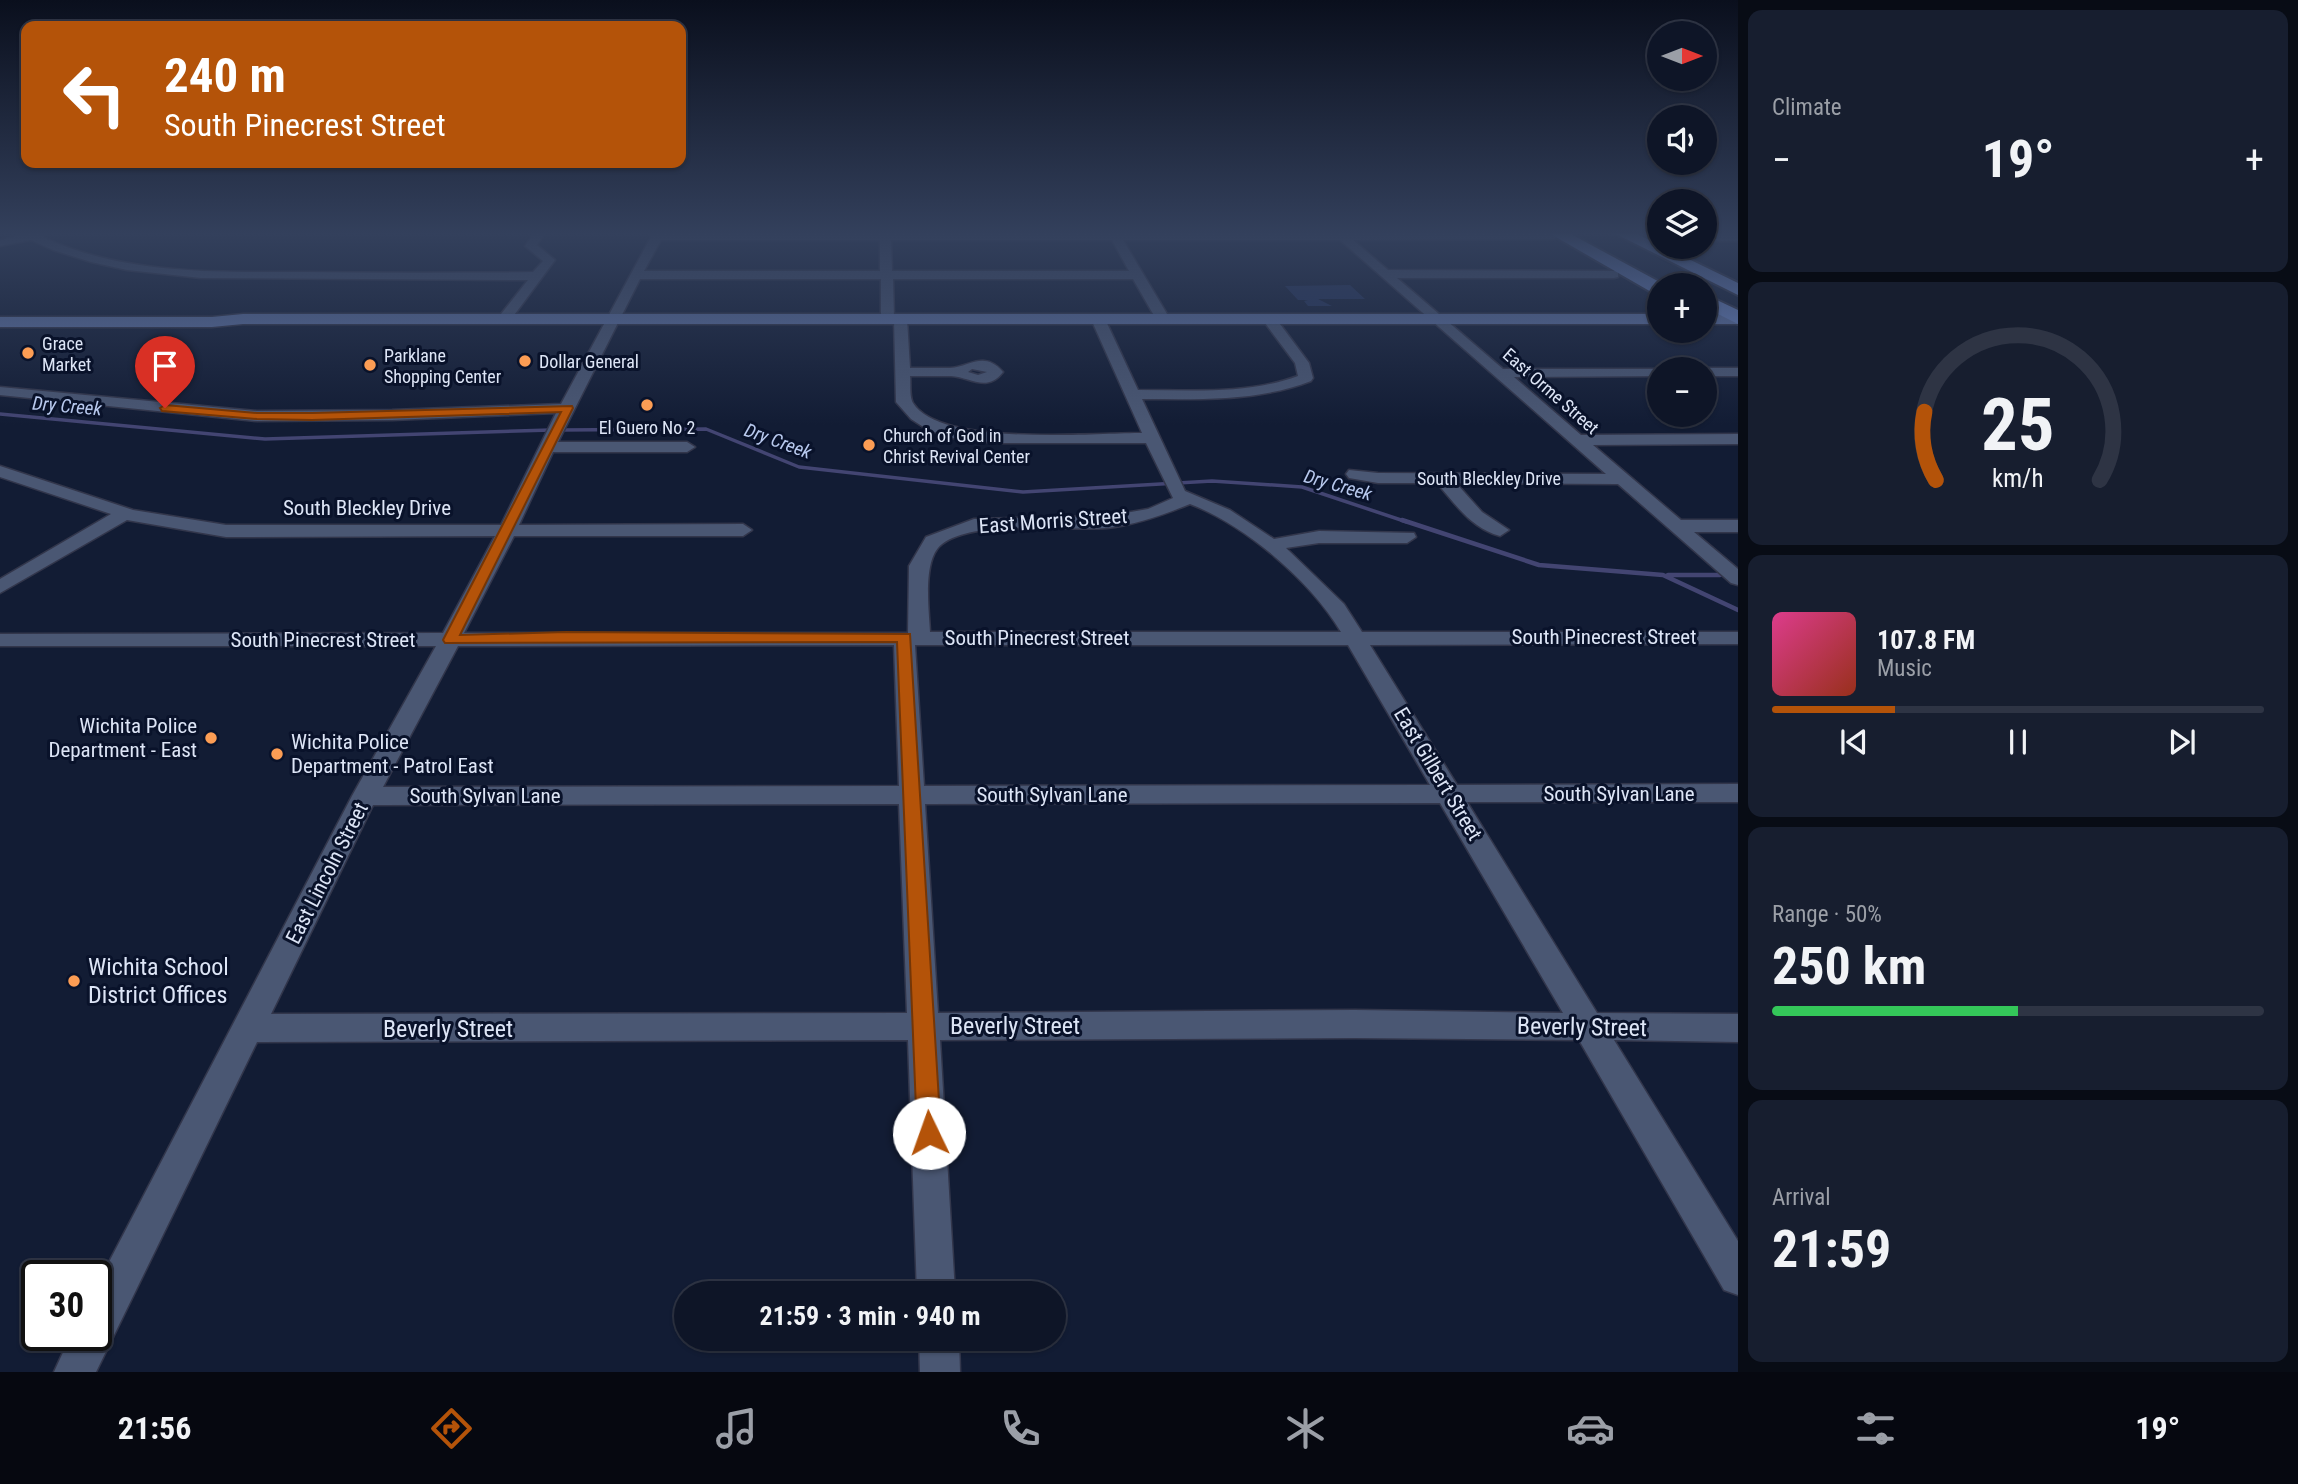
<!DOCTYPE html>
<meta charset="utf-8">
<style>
:root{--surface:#0e1527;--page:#171e2f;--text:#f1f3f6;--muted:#9b9fa7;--line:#2e3444;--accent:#b45309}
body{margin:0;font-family:"Roboto Condensed",sans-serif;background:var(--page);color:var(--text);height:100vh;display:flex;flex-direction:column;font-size:26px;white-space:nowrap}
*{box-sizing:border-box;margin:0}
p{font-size:23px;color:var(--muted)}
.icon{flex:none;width:38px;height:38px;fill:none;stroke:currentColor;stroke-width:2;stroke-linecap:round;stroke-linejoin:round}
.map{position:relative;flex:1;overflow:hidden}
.sheet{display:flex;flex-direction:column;gap:10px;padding:10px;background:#080c15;width:560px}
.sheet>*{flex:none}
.hud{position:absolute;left:21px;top:21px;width:665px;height:147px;border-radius:14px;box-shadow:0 2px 5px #0004,0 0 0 2px var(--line);background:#b45309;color:#fff;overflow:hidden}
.needle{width:46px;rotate:90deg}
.buttons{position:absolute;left:1647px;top:21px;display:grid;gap:14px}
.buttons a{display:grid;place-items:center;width:70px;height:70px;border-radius:50%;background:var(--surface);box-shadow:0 2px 5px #0004,0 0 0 2px var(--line);font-size:35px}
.speed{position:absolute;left:21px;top:1260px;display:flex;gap:14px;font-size:35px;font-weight:700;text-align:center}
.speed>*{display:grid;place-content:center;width:91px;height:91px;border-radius:50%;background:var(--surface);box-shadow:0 2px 5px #0004,0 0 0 2px var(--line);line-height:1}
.speed .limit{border:4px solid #111;border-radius:10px;background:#fff;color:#111}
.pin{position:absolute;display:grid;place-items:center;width:60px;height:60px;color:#fff;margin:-72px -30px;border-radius:50% 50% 50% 0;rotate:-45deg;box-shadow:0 0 7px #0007}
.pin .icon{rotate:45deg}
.me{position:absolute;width:77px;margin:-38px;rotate:357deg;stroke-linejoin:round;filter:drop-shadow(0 0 5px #0008)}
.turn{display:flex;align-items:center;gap:24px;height:147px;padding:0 28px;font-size:32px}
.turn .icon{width:91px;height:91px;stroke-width:2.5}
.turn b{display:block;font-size:49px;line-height:60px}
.big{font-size:52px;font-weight:700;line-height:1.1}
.sheet .card{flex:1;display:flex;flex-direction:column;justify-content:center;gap:10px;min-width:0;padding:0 24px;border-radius:14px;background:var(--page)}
.sheet .dial{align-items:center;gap:0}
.dial svg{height:182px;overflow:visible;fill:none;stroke:var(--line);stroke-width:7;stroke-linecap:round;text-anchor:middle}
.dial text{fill:var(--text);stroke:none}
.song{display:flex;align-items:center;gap:21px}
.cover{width:84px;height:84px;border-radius:10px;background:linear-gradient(135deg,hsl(330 70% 55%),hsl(10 70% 35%))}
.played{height:7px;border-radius:4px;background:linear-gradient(90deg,var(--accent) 25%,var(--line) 25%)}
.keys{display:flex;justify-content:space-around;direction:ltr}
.heat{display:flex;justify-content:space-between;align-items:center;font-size:38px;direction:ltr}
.charge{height:10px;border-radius:5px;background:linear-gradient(90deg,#34c759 50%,var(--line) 0)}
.trip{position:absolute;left:674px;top:1281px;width:392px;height:70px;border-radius:35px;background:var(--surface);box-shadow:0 2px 5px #0004,0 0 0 2px var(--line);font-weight:700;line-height:70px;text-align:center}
.menu{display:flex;height:112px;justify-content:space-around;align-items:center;background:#060810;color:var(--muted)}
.menu .icon{width:49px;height:49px}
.menu .current{color:var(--accent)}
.menu b{font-size:32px;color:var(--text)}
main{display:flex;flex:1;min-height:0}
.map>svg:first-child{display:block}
.green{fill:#23335c}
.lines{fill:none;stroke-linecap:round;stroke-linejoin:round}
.stream-far1{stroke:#434572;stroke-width:3.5}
.stream{stroke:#434572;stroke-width:4.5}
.minor-casing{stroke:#32364b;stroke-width:3}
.major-casing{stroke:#32364b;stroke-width:3}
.highway-casing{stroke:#32364b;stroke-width:4}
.minor{fill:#4a5773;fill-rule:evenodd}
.major{fill:#6176a8;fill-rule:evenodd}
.highway{fill:#708bcb;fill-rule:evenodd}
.route{fill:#b45309;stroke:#753606;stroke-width:2}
.poi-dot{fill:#fc9d54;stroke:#09122a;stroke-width:2.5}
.labels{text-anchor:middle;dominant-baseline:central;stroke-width:6;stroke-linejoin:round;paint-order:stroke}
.far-poi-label{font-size:18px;fill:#dde5f6;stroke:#09122a;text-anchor:start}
.far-street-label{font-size:18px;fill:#dde5f6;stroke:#09122a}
.far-water-label{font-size:19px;font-style:italic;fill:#b8c9ee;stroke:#09122a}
.street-label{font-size:21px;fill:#dde5f6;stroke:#09122a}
.poi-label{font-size:21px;fill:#dde5f6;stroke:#09122a;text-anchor:end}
.near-poi-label{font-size:24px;fill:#dde5f6;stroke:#09122a;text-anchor:start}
.near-street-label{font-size:24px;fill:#dde5f6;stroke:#09122a}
</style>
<main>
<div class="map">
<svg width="1738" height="1372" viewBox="0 0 1738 1372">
<rect width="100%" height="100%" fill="#121c34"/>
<path class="green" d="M 1350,285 L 1365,299 L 1318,299 L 1332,306 L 1308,306 L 1304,301 L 1308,300 L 1298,300 L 1285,286 Z"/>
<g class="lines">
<path class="stream-far1" d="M 0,414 L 265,439 L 551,430
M 560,430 L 706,429 L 799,467 L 1023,492 L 1212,481 L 1302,487 L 1407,522"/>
<path class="stream" d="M 1402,520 L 1539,565 L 1663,575 L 1738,610
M 1668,575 L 1720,575"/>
<g class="minor-casing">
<path id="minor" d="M 21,233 L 47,233 L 43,237 C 124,275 217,272 304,272 C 381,273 457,273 533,272 L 543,261 L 525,246 L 534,233 L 545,233 L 537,245 L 555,260 L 509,322 L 504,323 L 497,319 L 528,280 L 201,278 L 127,270 L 91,262 L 53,250 L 31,240 L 0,246 L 0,240 L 22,235 Z
M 653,233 L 1551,234 L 1556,237 L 1555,239 L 1353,240 L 1388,270 L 1618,271 L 1618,277 L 1614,278 L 1397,278 L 1503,369 L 1664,369 L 1659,369 L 1659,376 L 1514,377 L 1581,435 L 1738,434 L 1738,444 L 1593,445 L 1681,520 L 1738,520 L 1738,532 L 1694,532 L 1738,569 L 1738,585 L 1731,583 L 1618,484 L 1456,483 L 1482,512 L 1509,530 L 1500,536 C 1471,528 1456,505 1437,483 L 1378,483 L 1349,478 L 1346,474 L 1349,470 L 1378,473 L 1606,474 L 1340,240 L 1123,240 L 1170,319 L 1163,323 L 1156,319 L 1133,279 L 893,279 L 894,318 L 900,315 L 907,319 L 910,368 C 923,368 937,368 950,368 C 970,367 984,350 1003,372 C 987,393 970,377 951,376 C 937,376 924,376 910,376 C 911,384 909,396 913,403 C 940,447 1093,433 1142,433 L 1091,319 L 1093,316 L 1098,315 L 1105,319 L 1138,390 C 1192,390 1246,395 1298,376 L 1295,363 L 1262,319 L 1269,315 L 1274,316 L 1309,363 L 1313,378 L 1311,381 C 1256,402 1200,399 1142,399 L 1185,491 L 1230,510 L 1274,539 L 1319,531 L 1414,533 L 1416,537 L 1407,543 L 1319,543 L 1286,548 L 1344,604 L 1362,632 L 1738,632 L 1738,644 L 1370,645 L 1457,785 L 1738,784 L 1738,802 L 1467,802 L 1597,1013 L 1738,1014 L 1738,1042 L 1614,1040 L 1738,1241 L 1738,1295 L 1724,1290 L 1579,1040 L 1355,1038 L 940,1040 L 955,1293 L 917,1293 L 908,1040 L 257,1042 L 96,1372 L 54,1372 L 71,1335 L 96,1335 L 96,1287 L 352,796 L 436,646 L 0,646 L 0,634 L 443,633 L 495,536 L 226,537 L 127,520 L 0,593 L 0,579 L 111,514 L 0,477 L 0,466 L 133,510 L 226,525 L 501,525 L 556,413 L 392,420 L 257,421 L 0,395 L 0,387 L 257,411 L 392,410 L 561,404 ZM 661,240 L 880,240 L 880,271 L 644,271 ZM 891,240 L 1112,240 L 1129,271 L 892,271 ZM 640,279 L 881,279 L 881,319 L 888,323 L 894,320 L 896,402 L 911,419 L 928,430 L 953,438 L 996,443 L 1146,443 L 1173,498 L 1148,509 L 1108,516 L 974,519 L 926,537 L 909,566 L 908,633 L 464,633 L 514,536 L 743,536 L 752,530 L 743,524 L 519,525 L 553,452 L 687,452 L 695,447 L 687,442 L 558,442 ZM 972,369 L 987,372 L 978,375 L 968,372 ZM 1190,504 C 1245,525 1311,581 1341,632 L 930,632 C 929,610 922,559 942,544 C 975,519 1064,531 1107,528 C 1135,525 1163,515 1190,504 ZM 894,645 L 899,786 L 383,787 L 458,646 ZM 915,645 L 1348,645 L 1430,785 L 924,786 ZM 1440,803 L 1563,1013 L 1355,1010 L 938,1013 L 925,804 ZM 899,804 L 907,1013 L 271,1014 L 373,805 Z
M 1704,235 L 1738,235 L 1738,241 L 1704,241 Z
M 1704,368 L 1738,368 L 1738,376 L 1704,376 L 1704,369 L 1699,369 Z
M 919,1339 L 959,1339 L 960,1372 L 920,1372 Z"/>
</g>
<g class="major-casing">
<path id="major" d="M 243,314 L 1659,314 L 1659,324 L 243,324 L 212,327 L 0,327 L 0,317 L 212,317 Z
M 1704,314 L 1738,314 L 1738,324 L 1704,324 Z"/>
</g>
<g class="highway-casing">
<path id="highway" d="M 1549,233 L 1569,233 L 1665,285 L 1659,285 L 1659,294 L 1653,293 Z
M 1614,233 L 1635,233 L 1738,283 L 1738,295 Z
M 1704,294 L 1738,310 L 1738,324 L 1704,307 Z"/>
</g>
<use href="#minor" class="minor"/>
<use href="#major" class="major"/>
<use href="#highway" class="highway"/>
</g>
<linearGradient id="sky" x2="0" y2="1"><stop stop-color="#0a0f1d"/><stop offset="0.55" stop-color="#33405c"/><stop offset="1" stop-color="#33405c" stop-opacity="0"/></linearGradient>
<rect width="1738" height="425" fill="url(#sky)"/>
<path class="route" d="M 165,405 L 257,413 L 312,413 L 572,406 L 573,408 L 460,635 L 566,632 L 910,634 L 941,1133 L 938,1141 L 929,1145 L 921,1141 L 917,1133 L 897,642 L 445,643 L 443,640 L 561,412 L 312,420 L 257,419 L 162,411 L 160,408 Z"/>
<g class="poi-dot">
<circle cx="28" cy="353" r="7"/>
<circle cx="525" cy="361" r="7"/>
<circle cx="370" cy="365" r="7"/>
<circle cx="647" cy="405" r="7"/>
<circle cx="869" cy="445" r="7"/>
<circle cx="211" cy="738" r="7"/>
<circle cx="277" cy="754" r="7"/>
<circle cx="74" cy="981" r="7"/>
</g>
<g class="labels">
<g class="far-poi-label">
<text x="42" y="343">Grace<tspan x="42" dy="21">Market</tspan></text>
<text x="384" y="355">Parklane<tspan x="384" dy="21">Shopping Center</tspan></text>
<text x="539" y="361">Dollar General</text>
<text x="647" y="427" text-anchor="middle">El Guero No 2</text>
<text x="883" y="435">Church of God in<tspan x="883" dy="21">Christ Revival Center</tspan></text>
</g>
<g class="far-street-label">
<text transform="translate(1551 391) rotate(41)">East Orme Street</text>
<text x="1489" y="478">South Bleckley Drive</text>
</g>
<g class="far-water-label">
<text transform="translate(67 406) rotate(5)">Dry Creek</text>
<text transform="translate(778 441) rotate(20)">Dry Creek</text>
<text transform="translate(1338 485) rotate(16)">Dry Creek</text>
</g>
<g class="street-label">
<text x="367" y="508">South Bleckley Drive</text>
<text transform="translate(1053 521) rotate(-4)">East Morris Street</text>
<text x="1604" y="637">South Pinecrest Street</text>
<text x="1037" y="638">South Pinecrest Street</text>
<text x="323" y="640">South Pinecrest Street</text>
<text transform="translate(1438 774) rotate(59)">East Gilbert Street</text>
<text x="1619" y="794">South Sylvan Lane</text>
<text x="1052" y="795">South Sylvan Lane</text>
<text x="485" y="796">South Sylvan Lane</text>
<text transform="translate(327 873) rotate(-63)">East Lincoln Street</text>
</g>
<g class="poi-label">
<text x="197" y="726">Wichita Police<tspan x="197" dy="24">Department - East</tspan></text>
<text x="291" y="742" text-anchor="start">Wichita Police<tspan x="291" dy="24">Department - Patrol East</tspan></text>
</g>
<g class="near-poi-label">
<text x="88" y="967">Wichita School<tspan x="88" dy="28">District Offices</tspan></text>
</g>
<g class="near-street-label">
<text x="1015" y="1026">Beverly Street</text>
<text transform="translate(1582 1027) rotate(1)">Beverly Street</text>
<text x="448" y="1029">Beverly Street</text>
</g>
</g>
</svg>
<div class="buttons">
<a><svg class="needle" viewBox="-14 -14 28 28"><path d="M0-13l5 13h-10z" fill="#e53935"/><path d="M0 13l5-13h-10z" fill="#9b9fa7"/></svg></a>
<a><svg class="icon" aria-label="sound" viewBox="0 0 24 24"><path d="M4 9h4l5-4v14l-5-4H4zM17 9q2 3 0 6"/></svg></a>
<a><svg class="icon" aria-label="layers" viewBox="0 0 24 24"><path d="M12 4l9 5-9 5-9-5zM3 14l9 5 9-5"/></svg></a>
<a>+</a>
<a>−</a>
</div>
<div class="speed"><div class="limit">30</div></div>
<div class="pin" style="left:165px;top:408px;background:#d93025"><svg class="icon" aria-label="arrive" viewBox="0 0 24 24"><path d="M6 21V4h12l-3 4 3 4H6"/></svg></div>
<svg class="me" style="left:929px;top:1133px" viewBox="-20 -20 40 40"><circle r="19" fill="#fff"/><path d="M0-13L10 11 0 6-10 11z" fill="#b45309"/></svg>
<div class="trip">21:59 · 3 min · 940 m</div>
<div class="hud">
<div class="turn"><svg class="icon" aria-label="left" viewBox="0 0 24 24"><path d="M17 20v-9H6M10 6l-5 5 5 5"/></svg><div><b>240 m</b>South Pinecrest Street</div></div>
</div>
</div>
<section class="sheet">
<div class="card"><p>Climate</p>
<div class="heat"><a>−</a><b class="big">19°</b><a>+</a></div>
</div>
<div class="card dial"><svg viewBox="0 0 100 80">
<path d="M14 69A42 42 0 1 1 86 69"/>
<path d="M14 69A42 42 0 0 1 9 39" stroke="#b45309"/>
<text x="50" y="56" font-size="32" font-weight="700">25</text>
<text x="50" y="72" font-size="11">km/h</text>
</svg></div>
<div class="card">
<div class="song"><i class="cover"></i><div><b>107.8 FM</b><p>Music</p></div></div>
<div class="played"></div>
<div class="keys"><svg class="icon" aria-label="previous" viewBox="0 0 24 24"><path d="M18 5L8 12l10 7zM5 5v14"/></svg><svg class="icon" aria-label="pause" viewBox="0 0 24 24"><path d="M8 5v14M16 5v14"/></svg><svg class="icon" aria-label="next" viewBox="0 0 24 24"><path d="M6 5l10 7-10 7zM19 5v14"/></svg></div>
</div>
<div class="card"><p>Range · 50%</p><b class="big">250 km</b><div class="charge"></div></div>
<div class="card"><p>Arrival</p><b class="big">21:59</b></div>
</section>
</main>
<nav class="menu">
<b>21:56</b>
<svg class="icon current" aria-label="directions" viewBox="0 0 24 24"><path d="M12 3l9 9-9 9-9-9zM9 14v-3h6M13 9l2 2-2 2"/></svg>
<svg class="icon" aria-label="music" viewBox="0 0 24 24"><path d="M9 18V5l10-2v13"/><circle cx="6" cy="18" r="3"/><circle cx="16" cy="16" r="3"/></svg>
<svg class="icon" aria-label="phone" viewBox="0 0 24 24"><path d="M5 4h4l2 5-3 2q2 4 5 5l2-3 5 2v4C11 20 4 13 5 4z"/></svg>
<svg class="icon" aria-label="climate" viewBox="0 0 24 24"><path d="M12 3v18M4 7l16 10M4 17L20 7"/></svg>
<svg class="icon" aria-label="car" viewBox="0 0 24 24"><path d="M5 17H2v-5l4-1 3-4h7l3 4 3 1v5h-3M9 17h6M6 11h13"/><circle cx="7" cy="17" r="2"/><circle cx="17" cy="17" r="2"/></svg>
<svg class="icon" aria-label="filters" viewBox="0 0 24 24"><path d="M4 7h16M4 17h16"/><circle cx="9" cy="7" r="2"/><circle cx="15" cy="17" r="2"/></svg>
<b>19°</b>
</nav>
